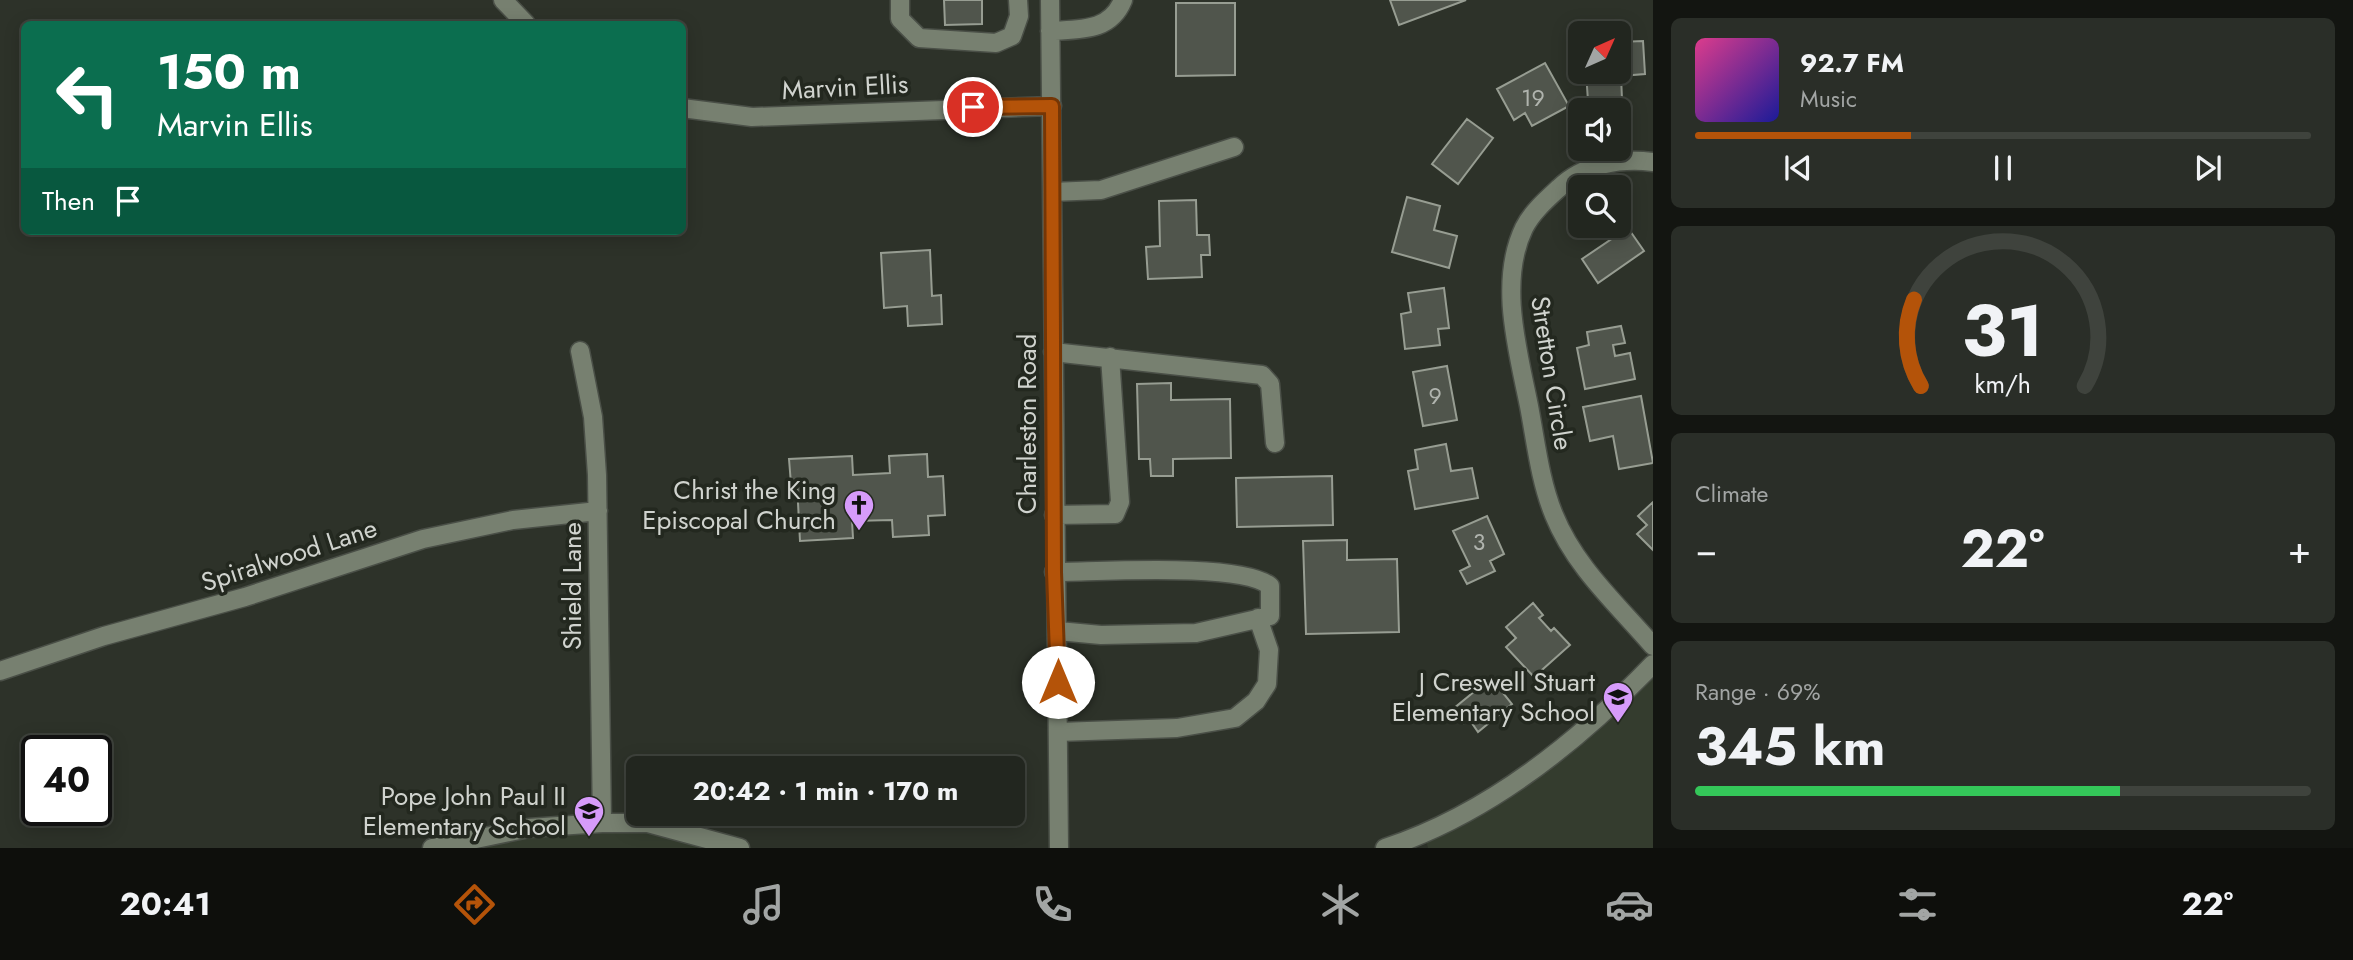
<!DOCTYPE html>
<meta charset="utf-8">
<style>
:root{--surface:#22261f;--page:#2a2e28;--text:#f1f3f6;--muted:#a2a5a4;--line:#3f433d;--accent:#b45309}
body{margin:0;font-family:Jost,sans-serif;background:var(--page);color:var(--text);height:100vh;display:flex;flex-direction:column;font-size:26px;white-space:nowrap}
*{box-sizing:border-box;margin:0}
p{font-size:23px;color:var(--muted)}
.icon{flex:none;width:38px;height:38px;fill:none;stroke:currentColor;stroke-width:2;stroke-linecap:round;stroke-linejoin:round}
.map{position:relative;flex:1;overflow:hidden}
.details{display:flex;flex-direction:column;gap:18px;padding:18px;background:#131511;width:700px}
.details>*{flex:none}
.top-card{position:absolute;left:21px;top:21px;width:665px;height:214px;border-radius:10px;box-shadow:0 4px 18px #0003,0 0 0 2px var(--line);background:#0b6e4f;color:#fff;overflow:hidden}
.needle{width:46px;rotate:45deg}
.controls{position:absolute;left:1568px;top:21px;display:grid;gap:14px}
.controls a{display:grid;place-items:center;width:63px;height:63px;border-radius:10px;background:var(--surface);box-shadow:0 4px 18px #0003,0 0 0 2px var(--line);font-size:35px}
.speed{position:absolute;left:21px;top:735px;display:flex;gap:14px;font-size:35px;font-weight:700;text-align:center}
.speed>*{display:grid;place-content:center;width:91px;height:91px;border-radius:50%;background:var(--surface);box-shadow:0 4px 18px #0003,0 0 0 2px var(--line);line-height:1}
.speed .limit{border:4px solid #111;border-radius:10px;background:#fff;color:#111}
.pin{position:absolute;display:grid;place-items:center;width:60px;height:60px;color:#fff;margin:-30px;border:4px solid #fff;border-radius:50%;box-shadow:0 2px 7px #0007}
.me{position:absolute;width:77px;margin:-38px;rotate:0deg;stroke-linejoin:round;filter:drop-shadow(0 0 5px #0008)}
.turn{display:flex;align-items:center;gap:24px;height:147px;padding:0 21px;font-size:32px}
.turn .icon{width:91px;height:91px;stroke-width:2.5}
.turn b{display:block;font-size:49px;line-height:60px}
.then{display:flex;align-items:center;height:66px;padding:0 21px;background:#0003;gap:14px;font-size:26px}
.big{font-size:52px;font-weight:700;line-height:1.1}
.details .card{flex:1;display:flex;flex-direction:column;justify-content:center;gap:10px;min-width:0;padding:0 24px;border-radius:10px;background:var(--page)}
.details .dial{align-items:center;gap:0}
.dial svg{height:182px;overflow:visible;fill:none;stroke:var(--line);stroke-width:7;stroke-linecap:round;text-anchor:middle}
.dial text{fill:var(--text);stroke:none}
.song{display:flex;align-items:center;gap:21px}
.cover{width:84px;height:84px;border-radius:10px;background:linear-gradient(135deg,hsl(330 70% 55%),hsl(240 70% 35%))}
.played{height:7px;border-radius:4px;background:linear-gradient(90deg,var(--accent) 35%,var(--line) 35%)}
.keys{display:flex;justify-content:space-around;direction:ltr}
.heat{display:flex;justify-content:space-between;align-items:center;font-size:38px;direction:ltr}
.charge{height:10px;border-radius:5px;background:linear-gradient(90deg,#34c759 69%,var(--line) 0)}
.trip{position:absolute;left:626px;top:756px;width:399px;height:70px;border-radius:10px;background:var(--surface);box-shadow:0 4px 18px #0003,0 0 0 2px var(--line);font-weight:700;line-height:70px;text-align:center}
.menu{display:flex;height:112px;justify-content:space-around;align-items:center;background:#0e0f0c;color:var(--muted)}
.menu .icon{width:49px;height:49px}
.menu .current{color:var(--accent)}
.menu b{font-size:32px;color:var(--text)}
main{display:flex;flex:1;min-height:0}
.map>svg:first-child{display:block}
.built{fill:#343c2e}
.building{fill:#50554c;stroke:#979d92;stroke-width:2}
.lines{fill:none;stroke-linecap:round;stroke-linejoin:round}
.minor-casing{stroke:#4a4f47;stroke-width:21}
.minor{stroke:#778070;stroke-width:18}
.route-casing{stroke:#753606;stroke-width:18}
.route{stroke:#b45309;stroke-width:12}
.labels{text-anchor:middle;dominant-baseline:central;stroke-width:7;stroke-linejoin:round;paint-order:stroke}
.number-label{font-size:23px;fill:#b0b4ae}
.street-label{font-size:26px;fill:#d0d3ce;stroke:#23281f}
.poi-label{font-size:26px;fill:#d0d3ce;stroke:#23281f;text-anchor:end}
</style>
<main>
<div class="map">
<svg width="1653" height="848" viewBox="0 0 1653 848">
<rect width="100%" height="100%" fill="#2d3229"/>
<path class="built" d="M 1653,663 L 1653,848 L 1428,848 L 1425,835 L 1513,785 Z
M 602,823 L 742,848 L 432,848 Z"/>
<path class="building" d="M 944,0 L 982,0 L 982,24 L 945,25 Z
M 1390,0 L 1466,0 L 1399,25 Z
M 1176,3 L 1235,3 L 1235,75 L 1176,76 Z
M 1643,41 L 1645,74 L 1621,76 L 1622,99 L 1588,101 L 1586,72 L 1619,72 L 1619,42 Z
M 1545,63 L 1569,106 L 1532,126 L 1525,113 L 1514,120 L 1497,89 Z
M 1467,119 L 1493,138 L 1458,184 L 1432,164 Z
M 1407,197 L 1440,206 L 1434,230 L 1457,236 L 1449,268 L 1392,252 Z
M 1196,200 L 1197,235 L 1209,235 L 1210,255 L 1201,255 L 1202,277 L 1148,279 L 1146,247 L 1160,246 L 1159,201 Z
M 1628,228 L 1644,251 L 1598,283 L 1582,259 Z
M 930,250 L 932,296 L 941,295 L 942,324 L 908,326 L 907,306 L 884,308 L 881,253 Z
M 1444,288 L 1449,328 L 1438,329 L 1440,345 L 1405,349 L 1401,314 L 1411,312 L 1408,293 Z
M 1621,326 L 1625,343 L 1613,345 L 1615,356 L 1630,353 L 1635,379 L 1585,389 L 1577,348 L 1589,345 L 1587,332 Z
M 1447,366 L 1457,420 L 1423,426 L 1413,372 Z
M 1171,383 L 1171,400 L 1230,399 L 1231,458 L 1173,459 L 1173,476 L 1151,476 L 1150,459 L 1139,459 L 1137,384 Z
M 1641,396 L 1653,463 L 1619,469 L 1613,436 L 1590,441 L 1583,407 Z
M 1446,444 L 1451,471 L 1472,468 L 1478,498 L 1415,509 L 1408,471 L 1418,469 L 1415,450 Z
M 927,454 L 928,477 L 943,476 L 945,515 L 928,516 L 929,535 L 893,537 L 892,520 L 852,521 L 853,538 L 800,541 L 797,484 L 791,484 L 789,459 L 852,456 L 853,475 L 890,473 L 889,456 Z
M 1332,476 L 1333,525 L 1237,527 L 1236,478 Z
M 1653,502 L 1653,550 L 1637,534 L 1647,525 L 1638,516 Z
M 1487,516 L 1504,554 L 1490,561 L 1495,571 L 1467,584 L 1460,571 L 1470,566 L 1453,531 Z
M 1347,540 L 1347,560 L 1397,559 L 1399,632 L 1306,634 L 1303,541 Z
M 1533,603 L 1543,615 L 1539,618 L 1551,631 L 1554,628 L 1570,645 L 1534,677 L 1506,647 L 1516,638 L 1506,627 Z
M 1491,678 L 1512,704 L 1478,732 L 1469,719 L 1464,723 L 1453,709 Z"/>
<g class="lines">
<g class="minor-casing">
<path id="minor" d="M 503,0 L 526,24
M 900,0 L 900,19 L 919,38 L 996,43 L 1012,36 L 1019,16 L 1018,0
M 1050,0 L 1059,848
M 1050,31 C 1080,29 1110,32 1123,0
M 682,108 L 752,117 L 1052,106
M 1653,162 C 1620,158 1584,164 1559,188 C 1547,199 1532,212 1524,228 C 1498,282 1518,351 1529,406 C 1536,443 1540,481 1554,515 C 1575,567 1617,604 1653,646
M 1052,192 L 1101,190 L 1234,147
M 580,351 L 593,417 L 597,475 L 602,823
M 1053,352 L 1262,375 L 1270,384 L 1275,443
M 1054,515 L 1115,514 L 1120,502 L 1110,357
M 1054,572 C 1097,572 1241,562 1270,586 L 1270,616 L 1196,633 L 1101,635 L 1058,631
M 0,671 L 104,636 L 245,597 L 423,539 L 513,520 L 598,511
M 1058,732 L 1177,728 L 1235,718 L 1256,701 L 1267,684 L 1269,650 L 1258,618
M 432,848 L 529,828 L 602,823 L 648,823 L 740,848
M 1385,848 C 1489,814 1578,742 1653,664"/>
</g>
<use href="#minor" class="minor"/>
</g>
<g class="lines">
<g class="route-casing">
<path id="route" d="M 973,107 L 1052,106 L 1054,572 L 1058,682"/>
</g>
<use href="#route" class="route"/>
</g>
<defs>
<g id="church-pin" transform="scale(1.575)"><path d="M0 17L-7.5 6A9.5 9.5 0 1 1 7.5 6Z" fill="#d69bfa" stroke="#23281f"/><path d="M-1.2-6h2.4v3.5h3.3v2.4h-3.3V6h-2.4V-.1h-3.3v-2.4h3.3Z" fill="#111"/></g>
<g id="school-pin" transform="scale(1.575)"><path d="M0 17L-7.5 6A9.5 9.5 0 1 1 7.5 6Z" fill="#d69bfa" stroke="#23281f"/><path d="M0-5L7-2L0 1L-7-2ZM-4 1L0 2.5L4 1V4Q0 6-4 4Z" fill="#111"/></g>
</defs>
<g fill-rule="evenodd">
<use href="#church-pin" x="859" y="505"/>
<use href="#school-pin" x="1618" y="697"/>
<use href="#school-pin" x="589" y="811"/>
</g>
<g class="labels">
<g class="number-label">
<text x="1533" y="98">19</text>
<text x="1435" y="396">9</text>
<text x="1479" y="542">3</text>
</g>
<g class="street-label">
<text transform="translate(845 87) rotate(-3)">Marvin Ellis</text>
<text transform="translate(1552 373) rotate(81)">Stretton Circle</text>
<text transform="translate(1027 424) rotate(-90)">Charleston Road</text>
<text transform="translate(289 555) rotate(-18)">Spiralwood Lane</text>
<text transform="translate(572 586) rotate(-90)">Shield Lane</text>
</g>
<g class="poi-label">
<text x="836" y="490">Christ the King<tspan x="836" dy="30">Episcopal Church</tspan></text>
<text x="1595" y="682">J Creswell Stuart<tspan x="1595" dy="30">Elementary School</tspan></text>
<text x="566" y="796">Pope John Paul II<tspan x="566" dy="30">Elementary School</tspan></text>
</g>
</g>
</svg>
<div class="controls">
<a><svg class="needle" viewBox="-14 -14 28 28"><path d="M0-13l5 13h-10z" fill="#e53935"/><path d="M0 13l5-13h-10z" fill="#a2a5a4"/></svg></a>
<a><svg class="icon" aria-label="sound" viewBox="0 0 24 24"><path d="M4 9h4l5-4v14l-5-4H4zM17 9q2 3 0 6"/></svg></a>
<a><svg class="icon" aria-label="search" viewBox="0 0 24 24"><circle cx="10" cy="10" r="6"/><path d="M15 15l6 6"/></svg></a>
</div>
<div class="speed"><div class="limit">40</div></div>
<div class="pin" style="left:973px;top:107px;background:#d93025"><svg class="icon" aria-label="arrive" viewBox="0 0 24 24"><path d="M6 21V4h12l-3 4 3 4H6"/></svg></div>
<svg class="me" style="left:1058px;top:682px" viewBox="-20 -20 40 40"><circle r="19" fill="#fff"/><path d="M0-13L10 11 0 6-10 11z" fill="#b45309"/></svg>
<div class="trip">20:42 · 1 min · 170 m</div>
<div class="top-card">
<div class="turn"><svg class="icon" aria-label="left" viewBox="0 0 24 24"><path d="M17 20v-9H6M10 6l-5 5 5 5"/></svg><div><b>150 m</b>Marvin Ellis</div></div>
<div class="then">Then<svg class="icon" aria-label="arrive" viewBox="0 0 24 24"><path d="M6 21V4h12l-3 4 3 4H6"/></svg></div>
</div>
</div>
<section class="details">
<div class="card">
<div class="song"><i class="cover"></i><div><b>92.7 FM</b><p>Music</p></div></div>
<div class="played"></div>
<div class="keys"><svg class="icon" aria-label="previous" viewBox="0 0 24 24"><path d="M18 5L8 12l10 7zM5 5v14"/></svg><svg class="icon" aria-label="pause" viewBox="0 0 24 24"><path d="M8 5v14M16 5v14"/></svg><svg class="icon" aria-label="next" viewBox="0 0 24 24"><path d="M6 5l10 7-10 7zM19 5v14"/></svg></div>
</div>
<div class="card dial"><svg viewBox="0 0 100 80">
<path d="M14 69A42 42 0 1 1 86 69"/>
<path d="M14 69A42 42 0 0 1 11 31" stroke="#b45309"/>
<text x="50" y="56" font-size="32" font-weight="700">31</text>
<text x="50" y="72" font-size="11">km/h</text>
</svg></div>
<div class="card"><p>Climate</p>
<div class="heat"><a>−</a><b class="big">22°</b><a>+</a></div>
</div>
<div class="card"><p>Range · 69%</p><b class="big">345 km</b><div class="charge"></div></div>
</section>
</main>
<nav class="menu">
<b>20:41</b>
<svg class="icon current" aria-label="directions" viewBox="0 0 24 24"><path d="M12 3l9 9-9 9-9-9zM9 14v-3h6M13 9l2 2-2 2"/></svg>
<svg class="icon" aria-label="music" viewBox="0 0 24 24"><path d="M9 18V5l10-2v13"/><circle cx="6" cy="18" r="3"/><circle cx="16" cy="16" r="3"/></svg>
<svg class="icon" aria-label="phone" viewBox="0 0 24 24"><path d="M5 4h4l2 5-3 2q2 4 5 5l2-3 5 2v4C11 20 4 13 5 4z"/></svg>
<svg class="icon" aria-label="climate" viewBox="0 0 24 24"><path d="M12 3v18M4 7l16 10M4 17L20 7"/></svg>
<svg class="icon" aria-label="car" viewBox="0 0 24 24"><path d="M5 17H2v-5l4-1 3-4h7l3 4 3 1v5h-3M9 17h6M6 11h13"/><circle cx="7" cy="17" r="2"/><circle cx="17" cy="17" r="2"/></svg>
<svg class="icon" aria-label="filters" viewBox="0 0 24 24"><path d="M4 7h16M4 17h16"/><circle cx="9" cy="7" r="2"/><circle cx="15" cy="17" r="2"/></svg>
<b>22°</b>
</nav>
